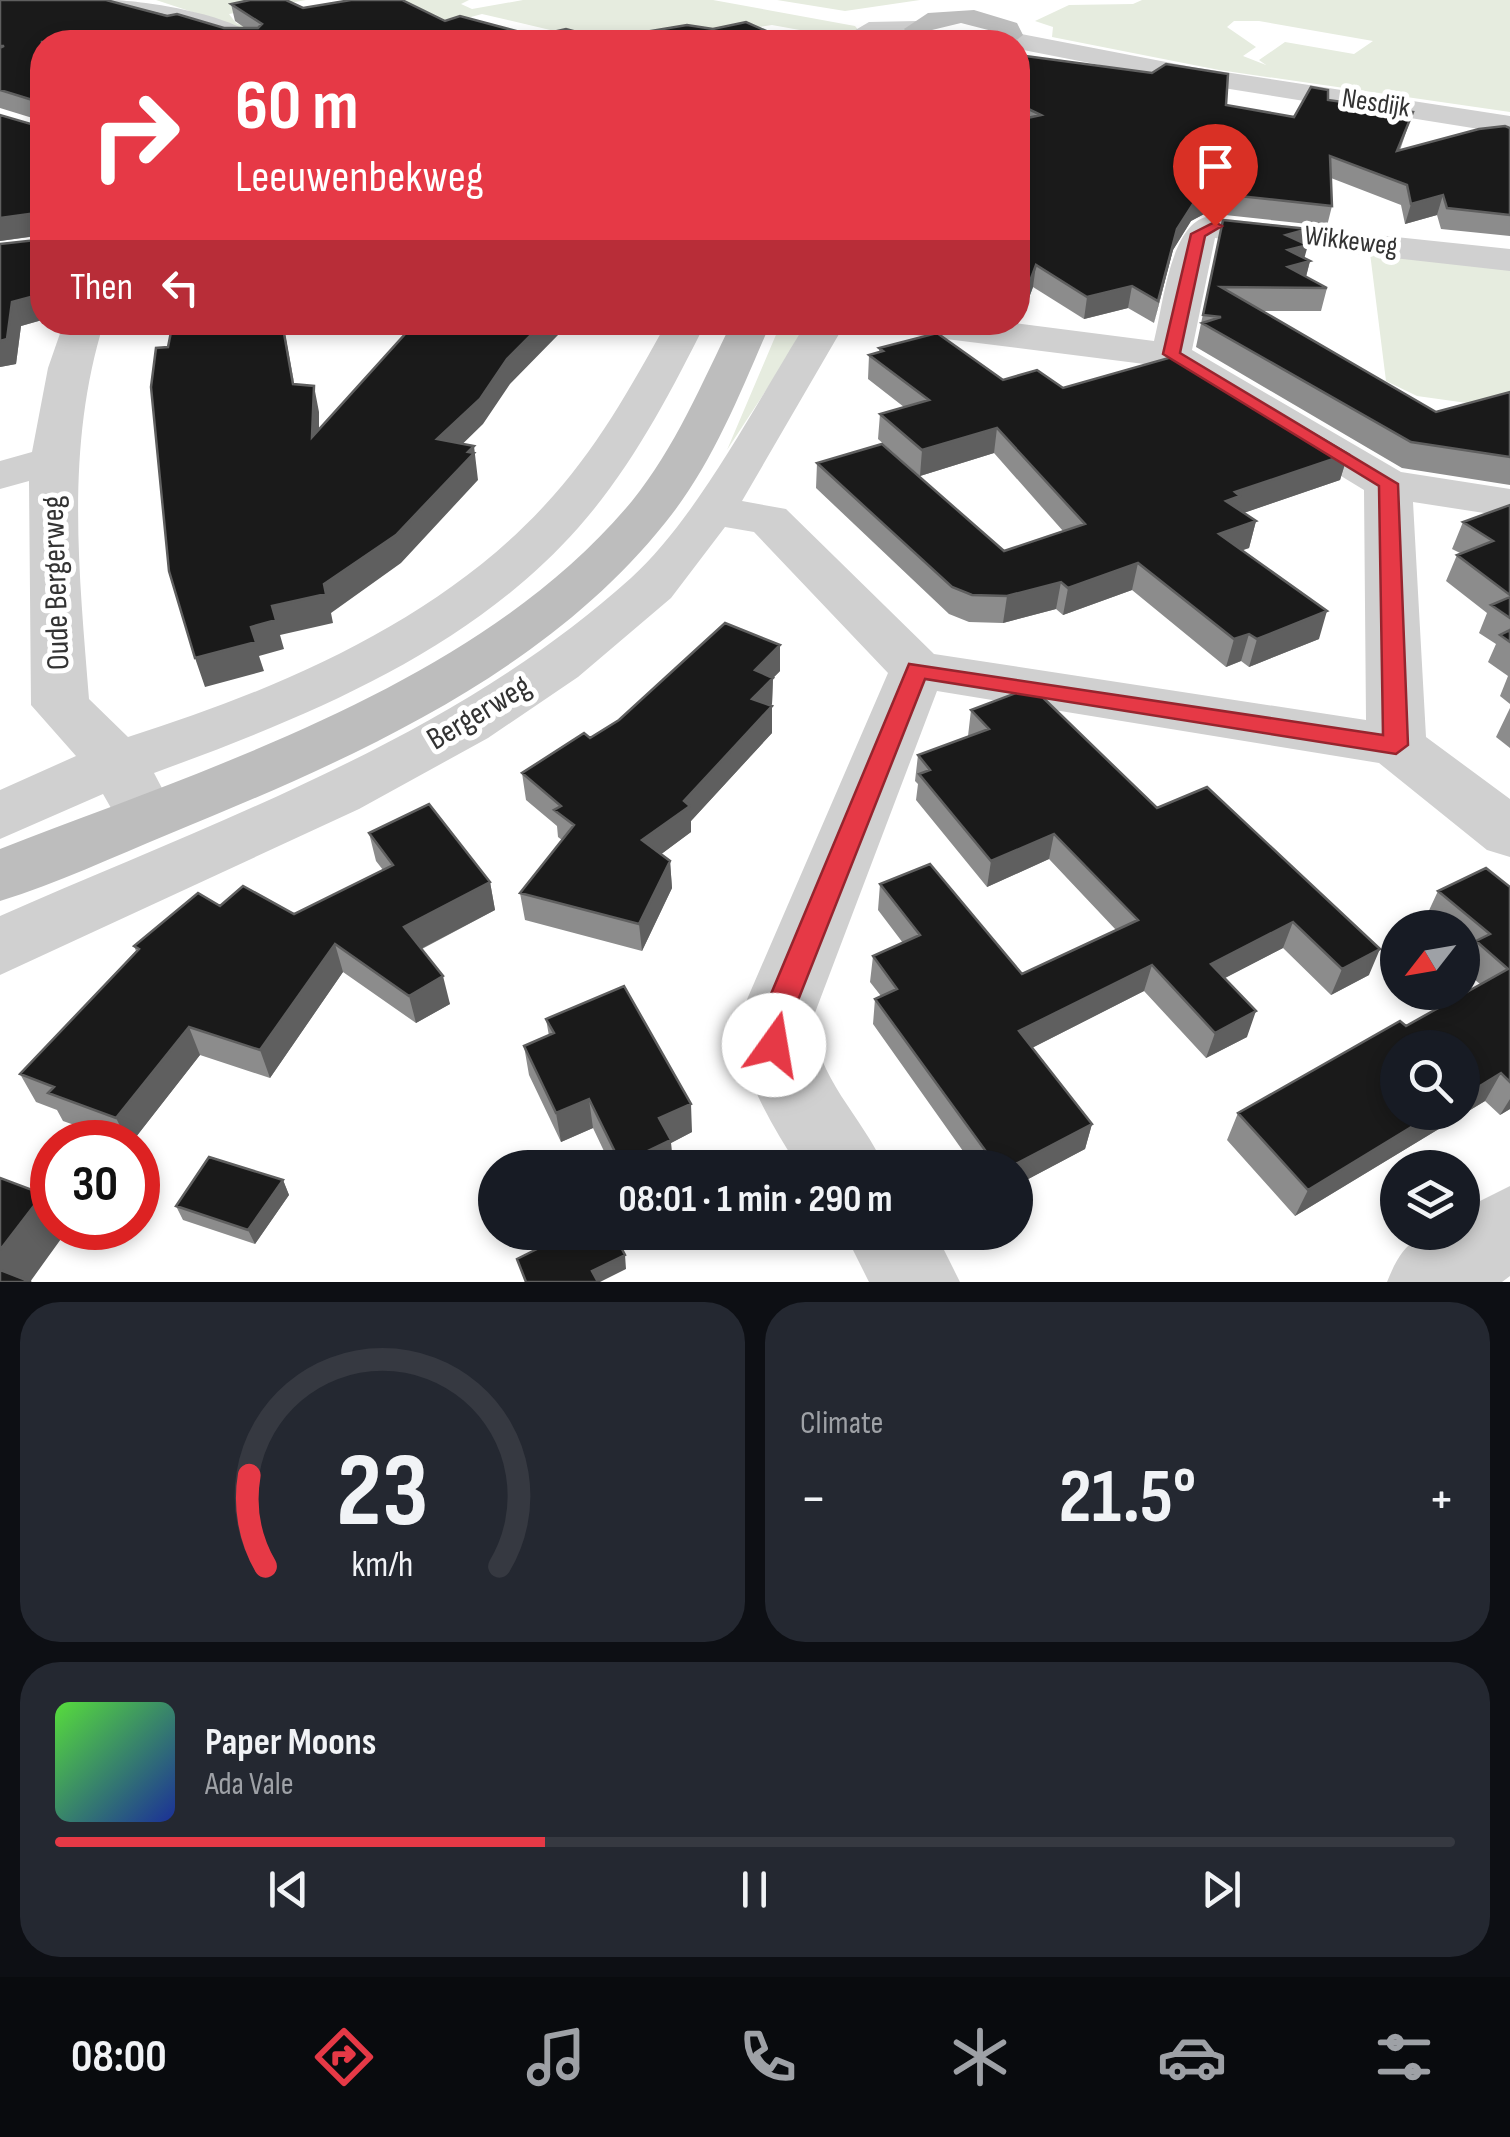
<!DOCTYPE html>
<meta charset="utf-8">
<style>
:root{--surface:#171b24;--page:#242831;--text:#f1f3f6;--muted:#9ea1a6;--line:#363941;--accent:#e63946}
body{margin:0;font-family:"Sofia Sans Condensed",sans-serif;background:var(--page);color:var(--text);height:100vh;display:flex;flex-direction:column;font-size:38px;white-space:nowrap}
*{box-sizing:border-box;margin:0}
p{font-size:32px;color:var(--muted)}
.icon{flex:none;width:55px;height:55px;fill:none;stroke:currentColor;stroke-width:2;stroke-linecap:round;stroke-linejoin:round}
.map{position:relative;height:1282px;overflow:hidden}
.side{display:flex;flex-direction:column;gap:20px;padding:20px;background:#0d0f14;flex:1}
.side>*{flex:none}
.guide{position:absolute;left:30px;top:30px;width:1000px;height:305px;border-radius:40px;box-shadow:0 5px 15px #0003;background:#e63946;color:#fff;overflow:hidden}
.needle{width:65px;rotate:239deg}
.tools{position:absolute;left:1380px;top:910px;display:grid;gap:20px}
.tools a{display:grid;place-items:center;width:100px;height:100px;border-radius:50%;background:var(--surface);box-shadow:0 5px 15px #0003;font-size:50px}
.speed{position:absolute;left:30px;top:1120px;display:flex;gap:20px;font-size:50px;font-weight:700;text-align:center}
.speed>*{display:grid;place-content:center;width:130px;height:130px;border-radius:50%;background:var(--surface);box-shadow:0 5px 15px #0003;line-height:1}
.speed .limit{border:15px solid #d22;background:#fff;color:#111}
.pin{position:absolute;display:grid;place-items:center;width:85px;height:85px;color:#fff;margin:-102px -42px;border-radius:50% 50% 50% 0;rotate:-45deg;box-shadow:0 0 10px #0007}
.pin .icon{rotate:45deg}
.me{position:absolute;width:110px;margin:-55px;rotate:13deg;stroke-linejoin:round;filter:drop-shadow(0 0 8px #0008)}
.turn{display:flex;align-items:center;gap:35px;height:210px;padding:0 40px;font-size:45px}
.turn .icon{width:130px;height:130px;stroke-width:2.5}
.turn b{display:block;font-size:70px;line-height:85px}
.then{display:flex;align-items:center;height:95px;padding:0 40px;background:#0003;gap:20px;font-size:38px}
.big{font-size:75px;font-weight:700;line-height:1.1}
.side .card{flex:1;display:flex;flex-direction:column;justify-content:center;gap:15px;min-width:0;padding:0 35px;border-radius:40px;background:var(--page)}
.side .dial{align-items:center;gap:0}
.dial svg{height:260px;overflow:visible;fill:none;stroke:var(--line);stroke-width:7;stroke-linecap:round;text-anchor:middle}
.dial text{fill:var(--text);stroke:none}
.song{display:flex;align-items:center;gap:30px}
.cover{width:120px;height:120px;border-radius:15px;background:linear-gradient(135deg,hsl(110 70% 55%),hsl(230 70% 35%))}
.played{height:10px;border-radius:5px;background:linear-gradient(90deg,var(--accent) 35%,var(--line) 35%)}
.keys{display:flex;justify-content:space-around;direction:ltr}
.heat{display:flex;justify-content:space-between;align-items:center;font-size:55px;direction:ltr}
.side .tiles{flex:1;display:grid;gap:20px;grid-template-columns:1fr 1fr}
.card:last-child{grid-column:span 2}
.trip{position:absolute;left:478px;top:1150px;width:555px;height:100px;border-radius:50px;background:var(--surface);box-shadow:0 5px 15px #0003;font-weight:700;line-height:100px;text-align:center}
.dock{display:flex;height:160px;justify-content:space-around;align-items:center;background:#090b0e;color:var(--muted)}
.dock .icon{width:70px;height:70px}
.dock .selected{color:var(--accent)}
.dock b{font-size:45px;color:var(--text)}
.map>svg:first-child{display:block}
.green{fill:#e6ecdf;fill-rule:evenodd}
.lines{fill:none;stroke-linecap:round;stroke-linejoin:round}
.street{fill:#d0d0d0;fill-rule:evenodd}
.secondary{fill:#bdbdbd;fill-rule:evenodd}
.wall{fill:#8c8c8c}
.shaded-wall{fill:#5f5f5f}
.building{fill:#1a1a1a;stroke:#5f5f5f;stroke-width:2.5}
.route{fill:#e63946;stroke:#96252e;stroke-width:2.5}
.labels{text-anchor:middle;dominant-baseline:central;stroke-width:10;stroke-linejoin:round;paint-order:stroke}
.far-street-label{font-size:28px;fill:#333;stroke:#fff}
.street-label{font-size:32px;fill:#333;stroke:#fff}
</style>
<div class="map">
<svg width="1510" height="1282" viewBox="0 0 1510 1282">
<rect width="100%" height="100%" fill="#fff"/>
<path class="green" d="M 156,0 L 306,0 L 229,14 L 236,23 L 283,42 Z
M 397,0 L 469,0 L 461,4 L 472,9 L 523,0 L 713,0 L 855,26 L 860,32 L 855,40 L 772,25 L 656,42 L 601,42 L 482,14 L 449,23 Z
M 777,0 L 920,0 L 845,11 Z
M 1142,0 L 1510,0 L 1510,112 L 1219,70 L 1052,37 L 1053,27 L 1035,21 L 1069,5 L 1133,4 ZM 1234,21 L 1259,21 L 1373,41 L 1354,54 L 1285,42 L 1259,60 L 1266,65 L 1243,56 L 1256,47 L 1227,27 Z
M 1370,253 L 1510,268 L 1510,409 L 1417,396 L 1386,381 Z
M 781,323 L 810,323 L 727,450 Z"/>
<g class="lines">
<path class="street" d="M 108,0 C 144,0 238,15 262,42 L 228,42 L 112,5 Z
M 917,21 L 926,24 L 930,29 L 926,34 L 858,42 L 852,32 L 869,22 Z
M 1006,31 L 1192,67 L 1510,116 L 1510,134 L 1192,83 L 1018,49 L 1018,42 L 996,42 L 997,34 Z
M 1206,217 L 1510,249 L 1510,271 L 1215,238 L 1192,350 L 1401,472 L 1510,489 L 1510,517 L 1413,502 L 1426,737 L 1510,799 L 1510,857 L 1487,850 L 1379,763 L 937,691 L 813,1018 C 815,1078 862,1115 885,1168 L 799,1168 C 770,1122 739,1073 739,1018 L 888,673 L 754,532 L 725,527 L 671,598 L 578,677 L 488,738 L 359,809 L 0,975 L 0,916 C 216,821 454,738 631,578 C 699,516 757,401 807,322 L 846,322 L 742,501 L 786,509 L 934,654 L 1366,720 L 1364,490 L 1160,366 L 906,334 L 892,330 L 887,322 L 1006,322 L 1154,341 C 1163,306 1170,226 1206,217 Z
M 64,322 L 104,322 C 65,447 79,571 89,699 L 128,737 C 277,690 437,622 544,506 C 595,452 631,387 667,322 L 706,322 C 670,394 632,467 578,528 C 467,653 306,717 154,773 L 164,792 L 155,808 L 133,814 L 111,808 L 103,794 L 0,839 L 0,790 L 76,756 L 31,705 L 29,481 L 0,489 L 0,461 L 32,452 L 48,368 Z
M 1510,1186 L 1510,1276 L 1502,1282 L 1387,1282 C 1404,1240 1417,1232 1462,1232 L 1462,1210 Z
M 844,1232 L 935,1232 L 960,1282 L 869,1282 Z"/>
<path class="secondary" d="M 974,10 L 1017,23 L 1023,35 L 1014,42 L 980,42 L 996,32 L 961,23 L 932,30 L 954,37 L 958,42 L 916,42 L 904,29 L 928,13 Z
M 732,322 L 771,322 C 741,391 713,464 665,523 C 542,677 347,761 169,834 C 113,857 58,883 0,901 L 0,849 C 213,766 481,683 632,501 C 675,448 702,383 732,322 Z"/>
</g>
<path class="wall" d="M 0,0 L 107,1 L 224,28 L 245,28 L 235,21 L 231,4 L 303,8 L 445,21 L 535,36 L 603,39 L 791,42 L 42,42 L 42,320 L 21,326 L 16,364 L 0,367 L 37,240 L 37,236 L 0,241 L 0,115 L 34,125 L 39,122 L 39,120 L 0,108 Z
M 1018,55 L 1226,105 L 1294,117 L 1328,100 L 1413,112 L 1400,150 L 1510,128 L 1510,236 L 1441,229 L 1437,215 L 1405,224 L 1401,205 L 1331,178 L 1332,206 L 1327,226 L 1206,213 L 1191,221 L 1173,250 L 1154,323 L 1128,308 L 1084,319 L 1033,287 L 1023,314 L 1018,313 Z
M 1223,220 L 1308,229 L 1304,243 L 1304,258 L 1310,261 L 1306,277 L 1327,288 L 1321,311 L 1261,311 L 1436,412 L 1510,392 L 1510,485 L 1402,468 L 1196,347 Z
M 879,348 L 1003,380 L 1063,388 L 1348,454 L 1340,480 L 1243,513 L 1256,521 L 1249,548 L 1242,550 L 1319,639 L 1249,667 L 1241,661 L 1226,667 L 1132,590 L 1063,615 L 1056,609 L 1003,623 L 969,622 L 949,614 L 816,488 L 817,463 L 1004,551 L 1063,531 L 994,453 L 920,476 L 878,439 L 880,414 L 904,407 L 868,379 L 869,355 L 879,353 Z
M 1510,505 L 1510,704 L 1500,696 L 1508,676 L 1488,662 L 1496,644 L 1479,633 L 1487,613 L 1446,581 L 1457,555 L 1460,553 L 1452,549 L 1463,522 Z
M 780,645 L 780,671 L 773,678 L 772,704 L 770,706 L 772,706 L 772,733 L 691,821 L 691,832 L 661,854 L 670,861 L 672,888 L 642,951 L 525,920 L 520,893 L 562,840 L 558,837 L 557,826 L 526,800 L 522,773 Z
M 1510,708 L 1510,748 L 1496,737 Z
M 971,710 L 1157,808 L 1369,975 L 1331,995 L 1283,948 L 1224,978 L 1247,1037 L 1206,1058 L 1144,991 L 1032,1048 L 1092,1124 L 1085,1149 L 1015,1186 L 1015,1168 L 975,1168 L 873,1024 L 875,999 L 881,996 L 870,982 L 873,956 L 903,943 L 878,910 L 880,884 L 1022,974 L 1116,930 L 1049,859 L 987,887 L 916,800 L 918,784 L 915,781 L 918,755 L 968,736 Z
M 369,833 L 490,882 L 495,910 L 422,949 L 450,1004 L 416,1023 L 343,972 L 270,1078 L 200,1055 L 132,1142 L 123,1142 L 63,1121 L 57,1110 L 36,1102 L 20,1074 L 136,951 L 134,946 L 220,906 L 294,914 L 383,870 L 376,861 Z
M 1510,887 L 1510,1109 L 1500,1115 L 1485,1101 L 1295,1216 L 1227,1140 L 1238,1113 L 1406,1026 L 1480,984 L 1462,969 L 1469,956 L 1462,951 L 1462,928 L 1435,928 L 1425,919 L 1438,891 Z
M 546,1019 L 692,1132 L 671,1143 L 673,1168 L 612,1168 L 593,1128 L 561,1142 L 529,1075 L 524,1046 L 549,1036 Z
M 283,1180 L 289,1195 L 255,1244 L 183,1220 L 176,1206 Z"/>
<path class="shaded-wall" d="M 1211,193 L 1206,213 L 1191,221 L 1173,250 L 1154,323 L 1177,229 L 1195,201 Z
M 1443,195 L 1437,215 L 1405,224 L 1411,204 Z
M 37,213 L 42,235 L 0,241 L 0,218 Z
M 1308,229 L 1303,246 L 1308,245 L 1303,263 L 1310,261 L 1304,284 L 1283,287 L 1286,235 Z
M 1036,265 L 1033,287 L 1023,314 L 1026,292 Z
M 1132,286 L 1128,308 L 1084,319 L 1087,297 Z
M 42,294 L 42,320 L 21,326 L 16,364 L 0,367 L 0,341 L 12,302 Z
M 282,322 L 320,322 L 301,325 L 301,333 L 285,334 L 299,410 Z
M 544,322 L 567,322 L 559,334 L 510,384 L 483,424 L 441,465 L 437,439 L 507,359 Z
M 314,386 L 319,412 L 319,463 L 312,437 Z
M 997,428 L 994,453 L 920,476 L 922,450 Z
M 474,446 L 478,480 L 401,563 L 331,613 L 333,623 L 280,635 L 284,649 L 259,656 L 264,671 L 205,687 L 195,658 L 251,627 L 272,606 L 324,584 Z
M 1348,454 L 1340,480 L 1235,516 L 1226,501 L 1235,492 Z
M 1256,521 L 1249,548 L 1212,561 L 1219,534 Z
M 1138,563 L 1132,590 L 1063,615 L 1068,588 Z
M 1061,582 L 1056,609 L 1003,623 L 1007,596 Z
M 1327,611 L 1319,639 L 1249,667 L 1257,639 Z
M 1249,634 L 1241,661 L 1226,667 L 1234,639 Z
M 780,645 L 780,671 L 773,678 L 772,704 L 752,725 L 755,670 Z
M 772,706 L 772,733 L 691,821 L 691,832 L 644,867 L 642,840 L 684,801 Z
M 1054,834 L 1049,859 L 987,887 L 991,861 Z
M 670,861 L 672,888 L 642,951 L 639,924 Z
M 490,882 L 495,910 L 411,954 L 404,927 Z
M 1293,922 L 1283,948 L 1202,990 L 1211,964 Z
M 335,944 L 343,972 L 270,1078 L 260,1050 Z
M 1380,949 L 1369,975 L 1331,995 L 1342,969 Z
M 1152,965 L 1144,991 L 1014,1057 L 1019,1031 Z
M 443,976 L 450,1004 L 416,1023 L 409,996 Z
M 1256,1011 L 1247,1037 L 1206,1058 L 1215,1033 Z
M 189,1027 L 200,1055 L 132,1142 L 128,1142 L 116,1118 Z
M 1501,1073 L 1485,1101 L 1295,1216 L 1308,1190 L 1436,1112 L 1462,1112 L 1462,1097 Z
M 589,1099 L 593,1128 L 561,1142 L 556,1113 Z
M 1510,1099 L 1510,1109 L 1500,1115 Z
M 691,1104 L 692,1132 L 671,1143 L 673,1168 L 622,1168 L 621,1164 L 659,1118 Z
M 1092,1124 L 1085,1149 L 1015,1186 L 1015,1168 L 1008,1168 Z
M 283,1180 L 289,1195 L 255,1244 L 248,1230 Z
M 43,1194 L 52,1209 L 52,1228 L 64,1228 L 66,1232 L 30,1282 L 0,1282 L 0,1250 Z
M 625,1255 L 626,1269 L 600,1282 L 594,1282 L 592,1271 Z"/>
<path class="building" d="M 0,0 L 106,0 L 167,16 L 177,14 L 224,28 L 258,28 L 262,24 L 231,4 L 250,0 L 286,0 L 303,8 L 351,0 L 402,0 L 445,21 L 460,16 L 535,36 L 566,29 L 603,39 L 687,25 L 713,29 L 746,22 L 791,42 L 42,42 L 42,166 L 37,165 L 42,175 L 42,294 L 12,302 L 7,339 L 0,341 L 0,244 L 37,240 L 37,213 L 0,218 L 0,115 L 34,125 L 39,122 L 39,102 L 0,90 L 0,48 L 4,46 L 0,46 Z
M 1018,55 L 1152,73 L 1166,64 L 1228,74 L 1226,105 L 1294,117 L 1311,87 L 1328,90 L 1328,100 L 1413,112 L 1397,151 L 1479,129 L 1505,126 L 1510,128 L 1510,215 L 1447,208 L 1443,195 L 1411,204 L 1407,185 L 1330,156 L 1332,206 L 1211,193 L 1195,201 L 1177,229 L 1158,301 L 1132,286 L 1087,297 L 1036,265 L 1026,292 L 1018,290 L 1018,120 L 1041,115 L 1018,104 Z
M 1223,220 L 1308,229 L 1286,235 L 1308,245 L 1288,250 L 1310,261 L 1288,267 L 1327,288 L 1221,287 L 1436,412 L 1510,392 L 1510,457 L 1411,442 L 1202,323 L 1221,317 L 1203,315 Z
M 173,322 L 282,322 L 293,384 L 314,386 L 312,437 L 416,322 L 544,322 L 507,359 L 480,399 L 437,439 L 474,446 L 468,452 L 474,453 L 396,535 L 324,584 L 326,594 L 272,606 L 276,620 L 251,627 L 256,642 L 195,658 L 169,571 L 151,387 L 156,348 L 168,347 Z
M 937,333 L 1003,380 L 1037,370 L 1063,388 L 1179,355 L 1348,454 L 1235,492 L 1240,496 L 1226,501 L 1256,521 L 1219,534 L 1327,611 L 1257,639 L 1249,634 L 1234,639 L 1138,563 L 1068,588 L 1061,582 L 1007,596 L 972,595 L 952,587 L 817,463 L 882,444 L 1004,551 L 1085,524 L 997,428 L 922,450 L 880,414 L 929,400 L 869,355 L 883,351 L 879,348 Z
M 1510,505 L 1510,595 L 1457,555 L 1493,541 L 1463,522 Z
M 1510,597 L 1510,618 L 1491,605 Z
M 725,623 L 780,645 L 755,670 L 773,678 L 752,699 L 772,706 L 684,801 L 690,806 L 642,840 L 670,861 L 639,924 L 520,893 L 574,825 L 554,810 L 561,806 L 522,773 L 584,733 L 590,738 L 619,720 Z
M 1510,630 L 1510,642 L 1500,635 Z
M 1032,687 L 1157,808 L 1207,787 L 1380,949 L 1342,969 L 1293,922 L 1211,964 L 1256,1011 L 1215,1033 L 1152,965 L 1019,1031 L 1092,1124 L 1008,1168 L 998,1168 L 875,999 L 897,989 L 873,956 L 920,935 L 880,884 L 930,864 L 1022,974 L 1138,920 L 1054,834 L 991,861 L 919,774 L 930,770 L 918,755 L 989,729 L 971,710 Z
M 429,804 L 490,882 L 404,927 L 443,976 L 409,996 L 335,944 L 260,1050 L 189,1027 L 116,1118 L 48,1093 L 54,1087 L 20,1074 L 139,949 L 134,946 L 198,893 L 220,906 L 243,886 L 294,914 L 393,865 L 369,833 Z
M 1486,868 L 1510,887 L 1510,1082 L 1501,1073 L 1462,1097 L 1462,1048 L 1398,1048 L 1398,1112 L 1436,1112 L 1308,1190 L 1238,1113 L 1400,1021 L 1406,1026 L 1508,969 L 1476,941 L 1490,934 L 1438,891 Z
M 624,986 L 691,1104 L 659,1118 L 671,1140 L 621,1164 L 589,1099 L 556,1113 L 524,1046 L 554,1033 L 546,1019 Z
M 209,1157 L 283,1180 L 248,1230 L 176,1206 Z
M 0,1178 L 43,1194 L 0,1250 Z
M 571,1232 L 613,1232 L 625,1255 L 592,1271 L 598,1282 L 526,1282 L 517,1259 Z
M 0,1270 L 31,1282 L 0,1282 Z"/>
<path class="route" d="M 1215,222 L 1222,226 L 1205,236 L 1180,353 L 1398,484 L 1408,745 L 1396,754 L 925,679 L 791,1018 L 785,1054 L 774,1058 L 763,1054 L 758,1045 L 761,1018 L 909,664 L 1383,735 L 1379,486 L 1163,354 L 1191,234 Z"/>
<g class="labels">
<g class="far-street-label">
<text transform="translate(1376 103) rotate(9)">Nesdijk</text>
<text transform="translate(1351 241) rotate(7)">Wikkeweg</text>
</g>
<g class="street-label">
<text transform="translate(56 583) rotate(-92)">Oude Bergerweg</text>
<text transform="translate(479 713) rotate(-31)">Bergerweg</text>
</g>
</g>
</svg>
<div class="tools">
<a><svg class="needle" viewBox="-14 -14 28 28"><path d="M0-13l5 13h-10z" fill="#e53935"/><path d="M0 13l5-13h-10z" fill="#9ea1a6"/></svg></a>
<a><svg class="icon" aria-label="search" viewBox="0 0 24 24"><circle cx="10" cy="10" r="6"/><path d="M15 15l6 6"/></svg></a>
<a><svg class="icon" aria-label="layers" viewBox="0 0 24 24"><path d="M12 4l9 5-9 5-9-5zM3 14l9 5 9-5"/></svg></a>
</div>
<div class="speed"><div class="limit">30</div></div>
<div class="pin" style="left:1215px;top:226px;background:#d93025"><svg class="icon" aria-label="arrive" viewBox="0 0 24 24"><path d="M6 21V4h12l-3 4 3 4H6"/></svg></div>
<svg class="me" style="left:774px;top:1045px" viewBox="-20 -20 40 40"><circle r="19" fill="#fff"/><path d="M0-13L10 11 0 6-10 11z" fill="#e63946"/></svg>
<div class="trip">08:01 · 1 min · 290 m</div>
<div class="guide">
<div class="turn"><svg class="icon" aria-label="right" viewBox="0 0 24 24"><path d="M7 20v-9h11M14 6l5 5-5 5"/></svg><div><b>60 m</b>Leeuwenbekweg</div></div>
<div class="then">Then<svg class="icon" aria-label="left" viewBox="0 0 24 24"><path d="M17 20v-9H6M10 6l-5 5 5 5"/></svg></div>
</div>
</div>
<section class="side">
<div class="tiles">
<div class="card dial"><svg viewBox="0 0 100 80">
<path d="M14 69A42 42 0 1 1 86 69"/>
<path d="M14 69A42 42 0 0 1 9 41" stroke="#e63946"/>
<text x="50" y="56" font-size="32" font-weight="700">23</text>
<text x="50" y="72" font-size="11">km/h</text>
</svg></div>
<div class="card"><p>Climate</p>
<div class="heat"><a>−</a><b class="big">21.5°</b><a>+</a></div>
</div>
<div class="card">
<div class="song"><i class="cover"></i><div><b>Paper Moons</b><p>Ada Vale</p></div></div>
<div class="played"></div>
<div class="keys"><svg class="icon" aria-label="previous" viewBox="0 0 24 24"><path d="M18 5L8 12l10 7zM5 5v14"/></svg><svg class="icon" aria-label="pause" viewBox="0 0 24 24"><path d="M8 5v14M16 5v14"/></svg><svg class="icon" aria-label="next" viewBox="0 0 24 24"><path d="M6 5l10 7-10 7zM19 5v14"/></svg></div>
</div>
</div>
</section>
<nav class="dock">
<b>08:00</b>
<svg class="icon selected" aria-label="directions" viewBox="0 0 24 24"><path d="M12 3l9 9-9 9-9-9zM9 14v-3h6M13 9l2 2-2 2"/></svg>
<svg class="icon" aria-label="music" viewBox="0 0 24 24"><path d="M9 18V5l10-2v13"/><circle cx="6" cy="18" r="3"/><circle cx="16" cy="16" r="3"/></svg>
<svg class="icon" aria-label="phone" viewBox="0 0 24 24"><path d="M5 4h4l2 5-3 2q2 4 5 5l2-3 5 2v4C11 20 4 13 5 4z"/></svg>
<svg class="icon" aria-label="climate" viewBox="0 0 24 24"><path d="M12 3v18M4 7l16 10M4 17L20 7"/></svg>
<svg class="icon" aria-label="car" viewBox="0 0 24 24"><path d="M5 17H2v-5l4-1 3-4h7l3 4 3 1v5h-3M9 17h6M6 11h13"/><circle cx="7" cy="17" r="2"/><circle cx="17" cy="17" r="2"/></svg>
<svg class="icon" aria-label="filters" viewBox="0 0 24 24"><path d="M4 7h16M4 17h16"/><circle cx="9" cy="7" r="2"/><circle cx="15" cy="17" r="2"/></svg>
</nav>
